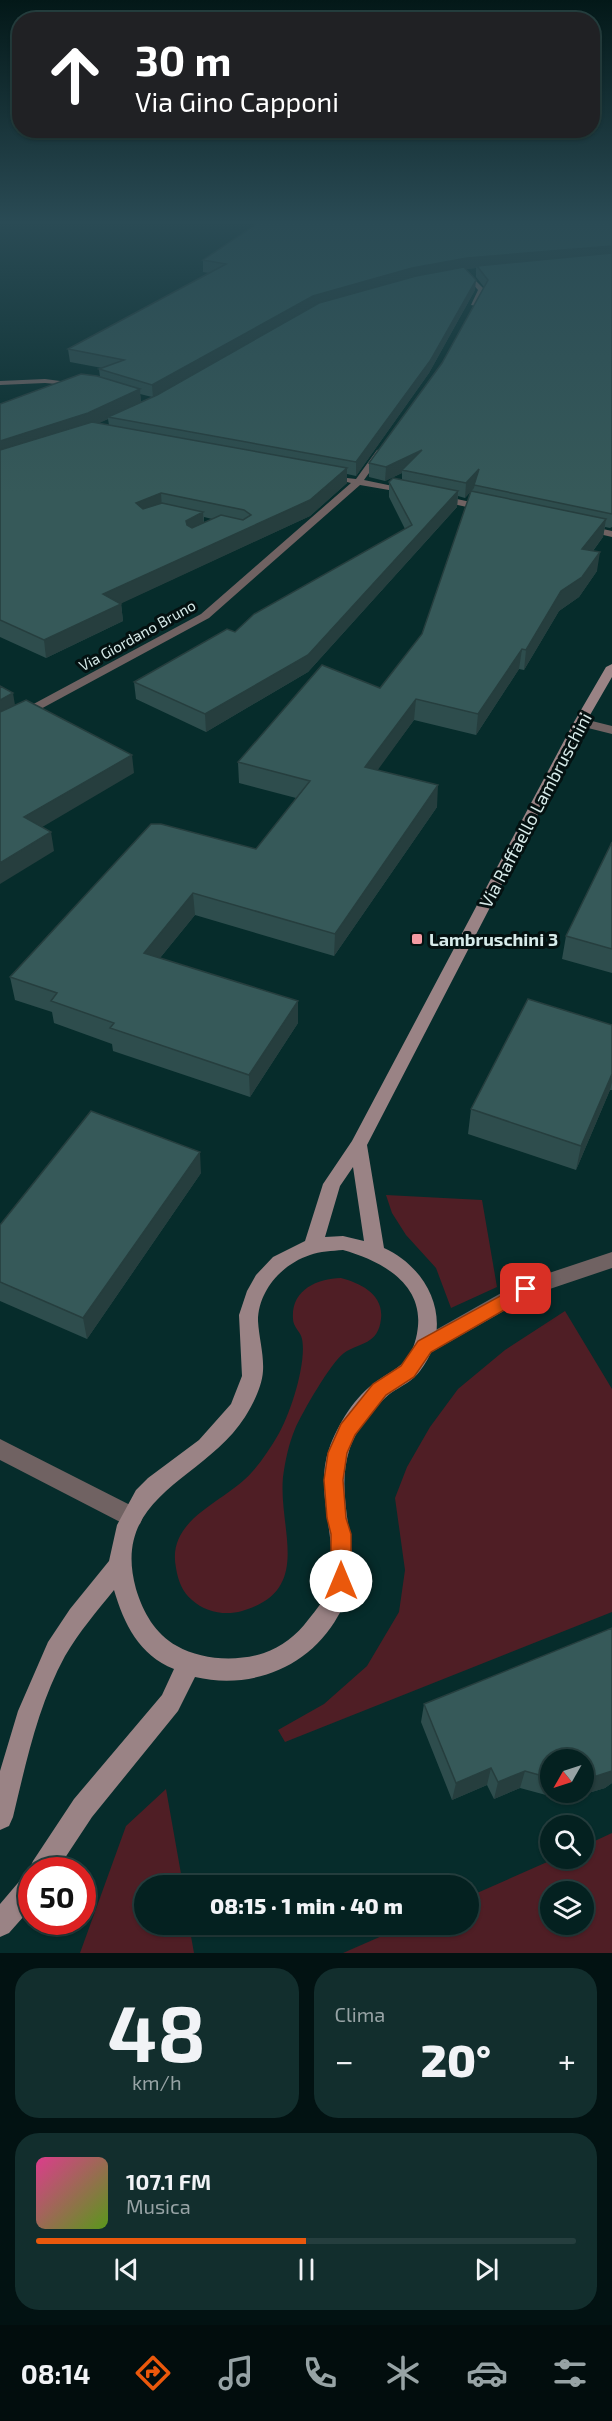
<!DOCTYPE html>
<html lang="it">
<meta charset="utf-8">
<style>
:root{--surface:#042120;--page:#122e2d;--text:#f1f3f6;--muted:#97a3a5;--line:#253e3e;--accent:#ea580c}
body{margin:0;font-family:"Exo 2",sans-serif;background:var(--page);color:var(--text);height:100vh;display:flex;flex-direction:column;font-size:22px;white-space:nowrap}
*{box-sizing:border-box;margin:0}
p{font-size:20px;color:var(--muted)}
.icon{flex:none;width:33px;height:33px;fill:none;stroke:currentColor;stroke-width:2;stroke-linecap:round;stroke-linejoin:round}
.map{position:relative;height:1953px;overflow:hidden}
.side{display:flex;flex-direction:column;gap:15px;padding:15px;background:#021212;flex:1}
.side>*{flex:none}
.guide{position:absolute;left:12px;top:12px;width:588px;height:126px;border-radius:24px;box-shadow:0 2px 4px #0004,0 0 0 2px var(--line);background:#202124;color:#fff;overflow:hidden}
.needle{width:39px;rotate:231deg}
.buttons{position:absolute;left:540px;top:1749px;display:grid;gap:12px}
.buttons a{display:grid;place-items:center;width:54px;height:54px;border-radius:50%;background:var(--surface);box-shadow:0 2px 4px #0004,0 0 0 2px var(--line);font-size:30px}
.speed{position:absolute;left:18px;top:1857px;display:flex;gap:12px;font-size:30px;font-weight:700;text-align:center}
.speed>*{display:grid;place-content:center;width:78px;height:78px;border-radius:50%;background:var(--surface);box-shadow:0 2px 4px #0004,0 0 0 2px var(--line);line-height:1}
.speed .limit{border:9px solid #d22;background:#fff;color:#111}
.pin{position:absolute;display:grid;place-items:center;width:51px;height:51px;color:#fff;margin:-26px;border-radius:12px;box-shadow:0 3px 9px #0006}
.me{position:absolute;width:66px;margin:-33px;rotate:0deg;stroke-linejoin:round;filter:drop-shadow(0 0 4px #0008)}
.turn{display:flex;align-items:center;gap:21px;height:126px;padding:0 24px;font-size:27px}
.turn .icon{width:78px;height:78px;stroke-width:2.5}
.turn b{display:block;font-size:42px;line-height:51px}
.big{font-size:45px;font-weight:800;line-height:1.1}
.side .widget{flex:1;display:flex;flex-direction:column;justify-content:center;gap:9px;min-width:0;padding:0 21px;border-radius:24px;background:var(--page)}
.side .dial{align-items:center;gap:0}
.dial b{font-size:78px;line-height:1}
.song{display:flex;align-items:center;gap:18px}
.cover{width:72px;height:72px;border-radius:9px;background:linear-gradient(135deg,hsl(330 70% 55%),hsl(90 70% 35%))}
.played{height:6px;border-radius:3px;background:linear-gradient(90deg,var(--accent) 50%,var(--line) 50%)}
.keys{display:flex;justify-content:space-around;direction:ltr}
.heat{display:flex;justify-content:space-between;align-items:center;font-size:33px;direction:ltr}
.side .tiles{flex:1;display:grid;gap:15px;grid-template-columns:1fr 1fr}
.widget:last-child{grid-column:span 2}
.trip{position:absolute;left:134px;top:1875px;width:345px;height:60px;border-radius:30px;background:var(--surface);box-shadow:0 2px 4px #0004,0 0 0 2px var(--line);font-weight:800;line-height:60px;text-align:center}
.tabs{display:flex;height:96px;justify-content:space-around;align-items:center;background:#020d0d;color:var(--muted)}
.tabs .icon{width:42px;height:42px}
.tabs .active{color:var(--accent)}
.tabs b{font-size:27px;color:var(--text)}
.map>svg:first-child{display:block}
.green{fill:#4f1e25;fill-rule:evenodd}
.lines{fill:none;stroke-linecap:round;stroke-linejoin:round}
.minor{fill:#706262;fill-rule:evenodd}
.tertiary{fill:#706262;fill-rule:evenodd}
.secondary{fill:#9a8385;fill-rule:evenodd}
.wall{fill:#2e4d4d;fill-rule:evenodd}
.shaded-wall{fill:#263e3e}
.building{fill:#365959;stroke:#263e3e;stroke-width:1.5;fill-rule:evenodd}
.route{fill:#ea580c;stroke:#983908;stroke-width:1.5}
.poi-dot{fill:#f49aa2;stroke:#041111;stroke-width:2}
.labels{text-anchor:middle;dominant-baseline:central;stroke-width:6;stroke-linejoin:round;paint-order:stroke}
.far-street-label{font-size:15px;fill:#d7ebea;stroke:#041111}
.street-label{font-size:18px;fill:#d7ebea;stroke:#041111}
.poi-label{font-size:18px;font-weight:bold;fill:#d7ebea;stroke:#041111;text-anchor:start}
</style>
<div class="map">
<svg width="612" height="1953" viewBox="0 0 612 1953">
<rect width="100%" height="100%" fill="#062c2b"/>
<path class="green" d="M 386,1195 L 482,1200 L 497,1287 L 451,1308 L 436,1268 L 406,1235 L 392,1213 Z
M 341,1278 C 360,1283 384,1294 381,1319 C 378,1345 360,1342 344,1353 C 331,1362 302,1413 295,1429 C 289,1443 285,1461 283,1477 C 278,1530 314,1590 242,1611 C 225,1616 205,1612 192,1600 C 182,1592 178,1580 176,1568 C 166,1518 225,1503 252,1472 C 262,1461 271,1447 278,1435 C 290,1415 307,1363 302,1339 C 301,1332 293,1327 293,1319 C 291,1290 316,1279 341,1278 Z
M 565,1311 L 612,1389 L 612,1612 L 285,1742 L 278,1730 L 324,1704 L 367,1666 L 399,1612 L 405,1570 L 395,1498 L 407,1467 L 430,1427 L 458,1389 L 505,1350 Z
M 166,1789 L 183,1885 L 144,1886 L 144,1924 L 189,1925 L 194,1953 L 80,1953 L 126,1826 Z
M 612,1833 L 612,1953 L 343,1953 L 407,1925 L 468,1924 L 468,1897 L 554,1859 L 584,1858 L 584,1846 ZM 550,1892 L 584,1892 L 584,1924 L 550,1924 Z"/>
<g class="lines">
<path class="minor" d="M 466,271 L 485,290 L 476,306 L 471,305 L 478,290 L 463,273 Z
M 45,379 L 83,384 L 79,386 L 45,383 L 0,385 L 0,381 Z
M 380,449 L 384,452 L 364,480 L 412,490 L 412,494 L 360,485 L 209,618 L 0,731 L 0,722 L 201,614 L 351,483 L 347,482 L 347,478 L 356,479 L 377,450 Z
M 438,495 L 485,505 L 490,508 L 485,511 L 435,500 L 435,496 Z
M 585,525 L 612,531 L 612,537 L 582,530 L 580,528 Z
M 580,718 L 612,726 L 612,734 L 576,725 L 574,722 Z
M 0,1439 L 140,1510 L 143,1517 L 140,1524 L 132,1527 L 124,1524 L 0,1460 Z"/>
<path class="tertiary" d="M 612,1252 L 612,1268 L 532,1295 L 432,1352 L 425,1354 L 418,1352 L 415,1346 L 418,1340 L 519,1283 Z"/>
<path class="secondary" d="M 612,664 L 612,677 L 586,722 L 367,1145 L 384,1248 C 432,1270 455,1326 420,1371 C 412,1382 401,1386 391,1393 C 374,1406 355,1431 349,1451 C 336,1493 355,1536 352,1578 C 351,1591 345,1605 338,1616 C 309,1668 251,1690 195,1677 L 178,1711 L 92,1817 L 57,1870 L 32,1870 L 32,1907 L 9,1933 L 0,1937 L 0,1904 L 23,1877 L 31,1874 L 29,1870 L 33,1861 L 74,1799 L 162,1695 L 174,1669 C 139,1655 124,1624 114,1590 C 97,1611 79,1632 65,1656 C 38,1705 26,1763 13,1817 L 9,1826 L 0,1830 L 0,1771 L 18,1711 L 48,1642 L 70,1609 L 109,1561 L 117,1525 L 136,1490 L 148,1478 L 199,1440 L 231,1404 L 242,1376 L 239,1315 L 247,1291 L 256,1275 L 273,1257 L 305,1241 L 323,1184 L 352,1141 L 574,722 L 606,667 ZM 353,1167 L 364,1241 L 343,1236 L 325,1237 L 340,1186 ZM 343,1250 C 379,1260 422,1282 418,1326 C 417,1337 414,1348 408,1357 C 399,1369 388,1373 377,1381 C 355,1396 338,1424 329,1449 C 313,1494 341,1542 328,1587 C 325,1600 316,1610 308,1620 C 297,1635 281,1647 264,1653 C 237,1662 201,1660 177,1646 C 155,1634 143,1612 136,1589 C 110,1495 204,1481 245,1417 C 253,1404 262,1387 263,1371 C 264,1354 259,1338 258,1321 C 258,1291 282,1264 310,1255 C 320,1251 332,1251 343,1250 Z"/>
</g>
<path class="wall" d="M 612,221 L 612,527 L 610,528 L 605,527 L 603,537 L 593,551 L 597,571 L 579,597 L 559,611 L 524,670 L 519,669 L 476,735 L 414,720 L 377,770 L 437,807 L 334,956 L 195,915 L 160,958 L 298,1023 L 250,1097 L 113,1051 L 112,1044 L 54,1023 L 52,1012 L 15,1000 L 10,977 L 256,849 L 296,798 L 239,783 L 238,762 L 380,688 L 422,634 L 471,491 L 465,498 L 458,496 L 457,507 L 308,672 L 206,732 L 136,699 L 134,682 L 235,632 L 405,529 L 389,497 L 389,482 L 402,480 L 402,473 L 385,481 L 369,477 L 369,463 L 442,363 L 484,287 L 476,277 L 476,268 L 466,269 L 475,290 L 429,373 L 356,476 L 347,474 L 347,483 L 310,516 L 121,603 L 123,621 L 46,658 L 0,637 L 0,404 L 100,377 L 99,369 L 102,368 L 70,362 L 68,349 L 209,273 L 203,272 L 203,260 ZM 140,394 L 152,397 L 141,402 ZM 108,419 L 109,425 L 98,423 ZM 204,517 L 212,519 L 204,522 Z
M 612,842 L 612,973 L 562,959 L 566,936 Z
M 612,1025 L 612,1090 L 610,1090 L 576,1170 L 468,1134 L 471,1109 Z
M 201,1173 L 87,1339 L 0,1301 L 0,1225 Z
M 612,1628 L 612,1783 L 605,1788 L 575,1797 L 546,1795 L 520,1788 L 494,1799 L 487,1785 L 452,1800 L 421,1722 L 424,1704 ZM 550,1760 L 584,1760 L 584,1792 L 550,1792 Z"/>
<path class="shaded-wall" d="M 612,246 L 612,256 L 477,266 L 476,268 L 466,269 L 153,398 L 152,385 L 313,296 L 412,268 L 467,258 Z
M 476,280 L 475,290 L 429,373 L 356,476 L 356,462 Z
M 140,389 L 141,403 L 108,417 L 108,419 L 89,428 L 0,457 L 0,441 Z
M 422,450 L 402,470 L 402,473 L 385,481 L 386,467 Z
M 347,468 L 347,483 L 310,516 L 105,611 L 103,594 Z
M 479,469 L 474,488 L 465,498 L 466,483 Z
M 458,491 L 457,507 L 308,672 L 206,732 L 205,714 Z
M 161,493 L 162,509 L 137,519 L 136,503 Z
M 203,512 L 204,528 L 187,537 L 186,521 Z
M 606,519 L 603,537 L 580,568 L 582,549 Z
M 600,552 L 597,571 L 579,597 L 559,611 L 524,670 L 526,650 L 561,591 Z
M 121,604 L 123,621 L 46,658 L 44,640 Z
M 522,649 L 519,669 L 476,735 L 478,714 Z
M 13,693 L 16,711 L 0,719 L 0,700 Z
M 416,699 L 414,720 L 364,789 L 365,767 Z
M 132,755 L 134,773 L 27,836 L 24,817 Z
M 438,785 L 437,807 L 334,956 L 335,934 Z
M 51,832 L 54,851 L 0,884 L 0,863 Z
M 193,893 L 195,915 L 146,975 L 144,953 Z
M 298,1001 L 298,1023 L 250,1097 L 249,1075 Z
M 612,1074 L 612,1082 L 610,1090 L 576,1170 L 581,1146 Z
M 200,1152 L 201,1173 L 87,1339 L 83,1318 Z
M 491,1768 L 487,1785 L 452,1800 L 456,1783 Z
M 525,1771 L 520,1788 L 494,1799 L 498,1782 Z
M 612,1771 L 612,1783 L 605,1788 L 575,1797 L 577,1792 L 584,1792 L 584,1780 Z"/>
<path class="building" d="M 261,221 L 612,221 L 612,246 L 467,258 L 412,268 L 313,296 L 152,385 L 99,369 L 124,360 L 68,349 L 226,264 L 203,260 Z
M 612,253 L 612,514 L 474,485 L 479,469 L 466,483 L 402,470 L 422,450 L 386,467 L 369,463 L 442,363 L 488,280 L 477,266 Z
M 464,267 L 476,280 L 430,361 L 356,462 L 108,417 L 157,395 L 319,303 L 416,276 Z
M 81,374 L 97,376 L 140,389 L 88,413 L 0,441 L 0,404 Z
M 92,422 L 347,468 L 310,500 L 103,594 L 121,604 L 44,640 L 0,620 L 0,450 ZM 161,493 L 244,510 L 251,515 L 243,520 L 221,515 L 192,528 L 187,525 L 186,521 L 203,512 L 162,503 L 143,509 L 136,503 Z
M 393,478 L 458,491 L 308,655 L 205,714 L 134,682 L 227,629 L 235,632 L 254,614 L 412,525 L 389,482 Z
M 471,491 L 606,519 L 582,549 L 600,552 L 582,577 L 561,591 L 526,650 L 522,649 L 478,714 L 416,699 L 365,767 L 438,785 L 335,934 L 193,893 L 144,953 L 298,1001 L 249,1075 L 110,1028 L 114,1023 L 51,1001 L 57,993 L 10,977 L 151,824 L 161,824 L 256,849 L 310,781 L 238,762 L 322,665 L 380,688 L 422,634 Z
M 0,686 L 13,693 L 0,700 Z
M 26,700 L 132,755 L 24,817 L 51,832 L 0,863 L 0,712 Z
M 612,842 L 612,949 L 566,936 Z
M 528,999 L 612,1025 L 612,1074 L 581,1146 L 471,1109 Z
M 91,1111 L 200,1152 L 83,1318 L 0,1282 L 0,1225 Z
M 612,1628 L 612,1771 L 584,1780 L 584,1760 L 550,1760 L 550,1778 L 525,1771 L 498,1782 L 491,1768 L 456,1783 L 424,1704 Z"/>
<linearGradient id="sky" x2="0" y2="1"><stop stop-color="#031818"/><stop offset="0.45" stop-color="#2a4b55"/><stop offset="1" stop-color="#2a4b55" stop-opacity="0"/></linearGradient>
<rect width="612" height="494" fill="url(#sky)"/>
<path class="route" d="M 526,1282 L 532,1284 L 534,1289 L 532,1294 L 431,1352 L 414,1377 L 386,1395 L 355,1435 L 347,1453 L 343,1480 L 346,1518 L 351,1534 L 351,1581 L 348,1589 L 341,1592 L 334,1589 L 331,1581 L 331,1534 L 327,1518 L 324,1480 L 328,1453 L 341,1424 L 373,1384 L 401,1366 L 418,1341 Z"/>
<rect class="poi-dot" x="411" y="933" width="12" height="12" rx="3"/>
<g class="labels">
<g class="far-street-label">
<text transform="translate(137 635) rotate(-29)">Via Giordano Bruno</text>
</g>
<g class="street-label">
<text transform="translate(535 810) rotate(-62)">Via Raffaello Lambruschini</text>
</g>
<g class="poi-label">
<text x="429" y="939">Lambruschini 3</text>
</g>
</g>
</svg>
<div class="buttons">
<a><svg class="needle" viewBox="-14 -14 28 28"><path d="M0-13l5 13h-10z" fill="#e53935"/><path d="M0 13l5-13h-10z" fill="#97a3a5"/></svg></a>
<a><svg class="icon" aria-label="search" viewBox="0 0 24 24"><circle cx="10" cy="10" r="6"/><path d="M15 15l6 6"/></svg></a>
<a><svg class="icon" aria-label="layers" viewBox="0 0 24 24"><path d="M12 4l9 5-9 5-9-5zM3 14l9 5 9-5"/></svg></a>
</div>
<div class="speed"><div class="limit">50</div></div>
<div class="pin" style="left:526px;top:1289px;background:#d93025"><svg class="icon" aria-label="arrive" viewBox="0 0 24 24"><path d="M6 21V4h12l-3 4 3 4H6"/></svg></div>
<svg class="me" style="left:341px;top:1581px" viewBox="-20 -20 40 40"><circle r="19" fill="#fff"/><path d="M0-13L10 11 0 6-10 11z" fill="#ea580c"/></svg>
<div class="trip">08:15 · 1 min · 40 m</div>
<div class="guide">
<div class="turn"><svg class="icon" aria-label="ahead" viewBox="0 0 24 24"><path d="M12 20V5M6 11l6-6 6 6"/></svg><div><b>30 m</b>Via Gino Capponi</div></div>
</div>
</div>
<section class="side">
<div class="tiles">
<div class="widget dial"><b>48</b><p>km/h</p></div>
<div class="widget"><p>Clima</p>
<div class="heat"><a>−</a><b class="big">20°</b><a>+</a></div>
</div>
<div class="widget">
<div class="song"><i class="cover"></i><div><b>107.1 FM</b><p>Musica</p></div></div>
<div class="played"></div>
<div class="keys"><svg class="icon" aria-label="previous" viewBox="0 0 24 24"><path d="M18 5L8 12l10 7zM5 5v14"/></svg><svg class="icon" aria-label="pause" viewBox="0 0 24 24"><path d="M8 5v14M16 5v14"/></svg><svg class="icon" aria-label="next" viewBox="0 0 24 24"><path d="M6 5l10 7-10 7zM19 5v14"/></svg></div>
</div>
</div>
</section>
<nav class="tabs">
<b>08:14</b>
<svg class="icon active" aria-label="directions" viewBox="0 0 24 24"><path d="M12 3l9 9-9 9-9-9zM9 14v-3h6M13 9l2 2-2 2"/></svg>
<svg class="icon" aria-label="music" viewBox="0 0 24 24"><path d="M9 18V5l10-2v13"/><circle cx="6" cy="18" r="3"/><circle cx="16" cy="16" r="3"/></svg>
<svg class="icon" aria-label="phone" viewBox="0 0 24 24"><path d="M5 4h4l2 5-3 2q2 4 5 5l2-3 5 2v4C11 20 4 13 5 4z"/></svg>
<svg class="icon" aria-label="climate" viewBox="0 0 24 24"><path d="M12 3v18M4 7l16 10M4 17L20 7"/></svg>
<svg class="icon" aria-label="car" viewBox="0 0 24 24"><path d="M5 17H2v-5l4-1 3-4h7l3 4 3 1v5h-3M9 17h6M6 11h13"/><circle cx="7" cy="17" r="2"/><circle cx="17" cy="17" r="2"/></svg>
<svg class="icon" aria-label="filters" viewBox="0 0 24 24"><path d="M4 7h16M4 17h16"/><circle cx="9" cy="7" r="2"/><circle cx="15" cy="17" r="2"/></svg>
</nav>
